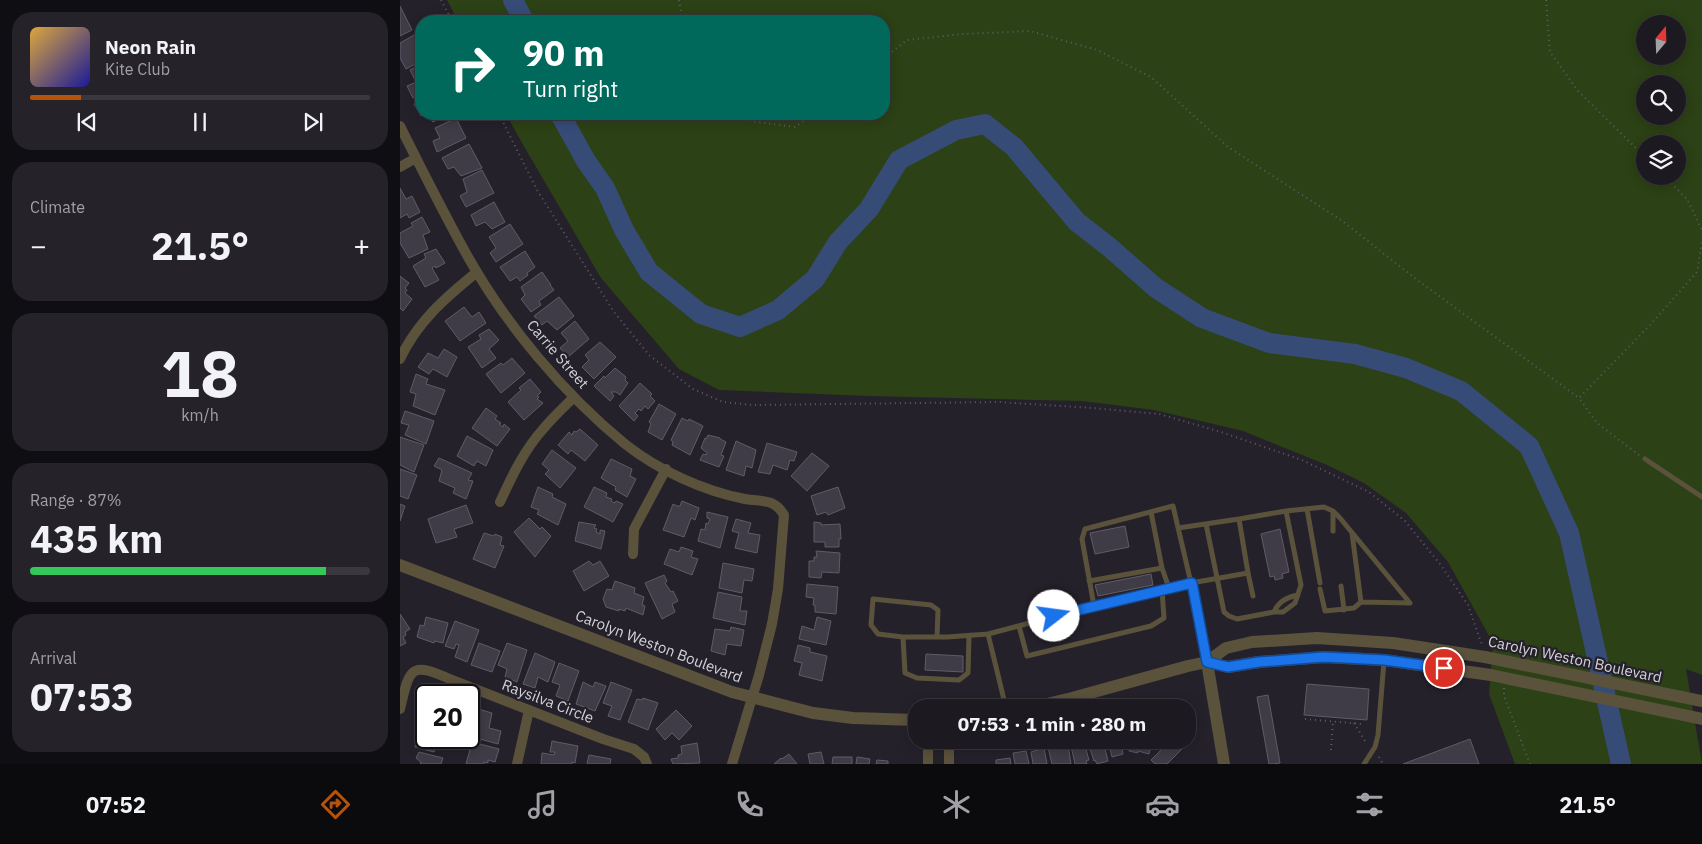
<!DOCTYPE html>
<meta charset="utf-8">
<style>
:root{--surface:#1c1920;--page:#252229;--text:#f1f3f6;--muted:#a0a0a5;--line:#3a383e;--accent:#b45309}
body{margin:0;font-family:"IBM Plex Sans",sans-serif;background:var(--page);color:var(--text);height:100vh;display:flex;flex-direction:column;font-size:19px;white-space:nowrap}
*{box-sizing:border-box;margin:0}
p{font-size:16px;color:var(--muted)}
.icon{flex:none;width:28px;height:28px;fill:none;stroke:currentColor;stroke-width:2;stroke-linecap:round;stroke-linejoin:round}
.map{position:relative;flex:1;overflow:hidden}
.details{display:flex;flex-direction:column;gap:12px;padding:12px;background:#0f0e12;width:400px}
.details>*{flex:none}
.top-card{position:absolute;left:15px;top:15px;width:475px;height:105px;border-radius:20px;box-shadow:0 2px 12px #0003,0 0 0 1px var(--line);background:#00695c;color:#fff;overflow:hidden}
.needle{width:32px;rotate:19deg}
.buttons{position:absolute;left:1236px;top:15px;display:grid;gap:10px}
.buttons a{display:grid;place-items:center;width:50px;height:50px;border-radius:50%;background:var(--surface);box-shadow:0 2px 12px #0003,0 0 0 1px var(--line);font-size:25px}
.speed{position:absolute;left:15px;top:684px;display:flex;gap:10px;font-size:25px;font-weight:700;text-align:center}
.speed>*{display:grid;place-content:center;width:65px;height:65px;border-radius:50%;background:var(--surface);box-shadow:0 2px 12px #0003,0 0 0 1px var(--line);line-height:1}
.speed .limit{border:2px solid #111;border-radius:8px;background:#fff;color:#111}
.pin{position:absolute;display:grid;place-items:center;width:42px;height:42px;color:#fff;margin:-21px;border:2px solid #fff;border-radius:50%;box-shadow:0 1px 5px #0007}
.me{position:absolute;width:55px;margin:-28px;rotate:75deg;stroke-linejoin:round;filter:drop-shadow(0 0 4px #0008)}
.turn{display:flex;align-items:center;gap:18px;height:105px;padding:0 25px;font-size:22px}
.turn .icon{width:65px;height:65px;stroke-width:2.5}
.turn b{display:block;font-size:35px;line-height:42px}
.big{font-size:38px;font-weight:700;line-height:1.1}
.details .tile{flex:1;display:flex;flex-direction:column;justify-content:center;gap:8px;min-width:0;padding:0 18px;border-radius:20px;background:var(--page)}
.details .dial{align-items:center;gap:0}
.dial b{font-size:65px;line-height:1}
.song{display:flex;align-items:center;gap:15px}
.cover{width:60px;height:60px;border-radius:8px;background:linear-gradient(135deg,hsl(40 70% 55%),hsl(240 70% 35%))}
.played{height:5px;border-radius:2px;background:linear-gradient(90deg,var(--accent) 15%,var(--line) 15%)}
.keys{display:flex;justify-content:space-around;direction:ltr}
.heat{display:flex;justify-content:space-between;align-items:center;font-size:28px;direction:ltr}
.charge{height:8px;border-radius:4px;background:linear-gradient(90deg,#34c759 87%,var(--line) 0)}
.trip{position:absolute;left:508px;top:699px;width:288px;height:50px;border-radius:20px;background:var(--surface);box-shadow:0 2px 12px #0003,0 0 0 1px var(--line);font-weight:700;line-height:50px;text-align:center}
.tab-bar{display:flex;height:80px;justify-content:space-around;align-items:center;background:#0b0a0d;color:var(--muted)}
.tab-bar .icon{width:35px;height:35px}
.tab-bar .active{color:var(--accent)}
.tab-bar b{font-size:22px;color:var(--text)}
main{display:flex;flex:1;min-height:0}
.map>svg:first-child{display:block}
.green{fill:#2c4115;fill-rule:evenodd}
.lines{fill:none;stroke-linecap:round;stroke-linejoin:round}
.river{stroke:#364c77;stroke-width:20}
.building{fill:#403c47;stroke:#605b67}
.path{stroke:#5f5c65;stroke-width:2;stroke-dasharray:1 4;stroke-linecap:butt}
.service{stroke:#5b523c;stroke-width:5}
.minor{stroke:#5b523c;stroke-width:10}
.tertiary{stroke:#5b523c;stroke-width:12}
.route-casing{stroke:#114b97;stroke-width:12}
.route{stroke:#1a73e8;stroke-width:9}
.labels{text-anchor:middle;dominant-baseline:central;stroke-width:4.5;stroke-linejoin:round;paint-order:stroke}
.street-label{font-size:15px;fill:#d4d2d8;stroke:#25212b}
</style>
<main>
<section class="details">
<div class="tile">
<div class="song"><i class="cover"></i><div><b>Neon Rain</b><p>Kite Club</p></div></div>
<div class="played"></div>
<div class="keys"><svg class="icon" aria-label="previous" viewBox="0 0 24 24"><path d="M18 5L8 12l10 7zM5 5v14"/></svg><svg class="icon" aria-label="pause" viewBox="0 0 24 24"><path d="M8 5v14M16 5v14"/></svg><svg class="icon" aria-label="next" viewBox="0 0 24 24"><path d="M6 5l10 7-10 7zM19 5v14"/></svg></div>
</div>
<div class="tile"><p>Climate</p>
<div class="heat"><a>−</a><b class="big">21.5°</b><a>+</a></div>
</div>
<div class="tile dial"><b>18</b><p>km/h</p></div>
<div class="tile"><p>Range · 87%</p><b class="big">435 km</b><div class="charge"></div></div>
<div class="tile"><p>Arrival</p><b class="big">07:53</b></div>
</section>
<div class="map">
<svg width="1302" height="764" viewBox="0 0 1302 764">
<rect width="100%" height="100%" fill="#25212b"/>
<path class="green" d="M 47,0 L 1302,0 L 1302,675 L 1286,669 L 1302,764 L 1115,764 L 1089,694 L 1093,643 L 1048,562 L 1006,513 L 964,483 L 927,465 L 843,431 L 754,410 L 682,401 L 468,396 L 319,390 L 279,369 L 201,278 L 122,143 L 106,114 L 484,114 L 484,21 L 58,21 ZM 1245,24 L 1278,24 L 1278,56 L 1245,56 ZM 1245,84 L 1278,84 L 1278,116 L 1245,116 ZM 1245,144 L 1278,144 L 1278,176 L 1245,176 Z"/>
<g class="lines">
<path class="river" d="M 113,0 L 124,21
M 160,114 L 186,161 L 205,188 L 224,230 L 249,272 L 301,314 L 340,327 L 378,310 L 415,279 L 438,242 L 469,209 L 499,160 L 556,130 L 585,124 L 614,147 L 677,222 L 708,246 L 756,288 L 802,318 L 869,343 L 955,354 L 1006,368 L 1061,391 L 1129,446 L 1169,533 L 1221,764"/>
</g>
<path class="building" d="M 0,6 L 12,30 L 0,36 Z
M 14,35 L 21,48 L 21,61 L 6,69 L 0,58 L 0,43 Z
M 21,64 L 21,94 L 13,98 L 7,86 L 16,82 L 10,70 Z
M 21,101 L 21,114 L 25,114 L 21,116 L 14,104 Z
M 28,114 L 50,114 L 33,122 Z
M 56,118 L 66,138 L 37,152 L 33,141 L 40,138 L 35,128 Z
M 69,144 L 82,168 L 61,176 L 54,167 L 48,169 L 42,158 Z
M 82,170 L 94,193 L 66,207 L 60,196 L 67,192 L 63,179 Z
M 0,188 L 6,199 L 12,196 L 20,212 L 9,218 L 7,214 L 0,218 Z
M 94,202 L 105,222 L 92,229 L 85,222 L 76,226 L 71,215 Z
M 22,217 L 30,232 L 23,235 L 28,249 L 9,258 L 0,243 L 0,233 L 13,226 L 11,223 Z
M 110,224 L 123,244 L 96,262 L 90,253 L 96,248 L 89,237 Z
M 36,249 L 45,263 L 36,268 L 35,266 L 32,268 L 39,280 L 25,287 L 13,266 L 26,258 L 24,254 Z
M 125,251 L 135,267 L 127,273 L 128,275 L 120,281 L 117,277 L 110,281 L 100,267 Z
M 142,272 L 151,285 L 150,285 L 154,290 L 139,301 L 141,305 L 131,312 L 121,299 L 125,295 L 121,287 Z
M 0,276 L 9,283 L 5,288 L 7,290 L 5,293 L 12,299 L 3,311 L 0,308 Z
M 159,297 L 174,316 L 157,330 L 147,321 L 142,325 L 134,316 Z
M 64,307 L 72,317 L 79,312 L 86,323 L 60,341 L 45,321 Z
M 175,321 L 189,339 L 168,357 L 160,348 L 168,341 L 161,333 Z
M 89,329 L 99,340 L 89,349 L 96,358 L 82,368 L 68,347 L 81,339 L 79,335 Z
M 200,342 L 216,357 L 194,379 L 182,367 L 189,360 L 185,355 Z
M 44,349 L 57,357 L 47,377 L 33,369 L 29,374 L 18,367 L 28,353 L 38,358 Z
M 112,358 L 125,373 L 101,393 L 86,374 L 101,363 L 103,365 Z
M 215,368 L 226,377 L 225,380 L 228,383 L 220,395 L 216,392 L 211,392 L 214,396 L 210,401 L 194,386 L 204,376 L 205,378 Z
M 16,374 L 28,379 L 26,384 L 45,390 L 35,415 L 13,406 L 16,394 L 10,392 Z
M 130,379 L 141,392 L 137,396 L 139,397 L 137,399 L 143,403 L 124,420 L 108,402 L 121,390 L 119,388 Z
M 240,383 L 252,394 L 250,396 L 255,401 L 248,409 L 245,406 L 241,411 L 239,409 L 235,413 L 238,416 L 234,421 L 219,406 Z
M 259,404 L 276,414 L 262,440 L 248,432 L 251,424 L 249,422 Z
M 86,408 L 97,416 L 95,419 L 101,423 L 99,424 L 103,427 L 104,424 L 110,429 L 97,446 L 72,428 Z
M 5,411 L 34,421 L 26,444 L 5,435 L 9,425 L 1,423 Z
M 282,418 L 288,421 L 289,419 L 303,426 L 290,455 L 272,445 L 273,442 L 271,440 Z
M 180,429 L 198,445 L 185,461 L 171,450 L 168,454 L 158,445 L 169,432 L 172,435 L 174,431 L 176,432 Z
M 308,435 L 320,438 L 320,439 L 326,442 L 321,455 L 324,456 L 319,467 L 300,460 L 303,454 L 306,455 L 307,453 L 301,448 L 305,438 L 306,439 Z
M 67,436 L 93,450 L 86,466 L 77,461 L 74,466 L 57,456 Z
M 0,437 L 24,445 L 14,472 L 0,465 Z
M 336,441 L 356,450 L 352,468 L 346,466 L 344,476 L 326,470 Z
M 367,443 L 397,452 L 394,461 L 390,460 L 387,470 L 373,465 L 370,474 L 358,472 Z
M 152,450 L 176,468 L 160,488 L 145,474 L 149,470 L 142,464 Z
M 412,453 L 429,466 L 407,491 L 391,476 Z
M 39,458 L 72,473 L 68,480 L 73,481 L 66,499 L 53,493 L 55,488 L 39,481 L 42,470 L 34,466 Z
M 211,459 L 232,469 L 230,476 L 236,479 L 227,497 L 215,490 L 216,487 L 201,478 Z
M 0,469 L 17,475 L 8,499 L 0,496 Z
M 138,487 L 153,494 L 152,497 L 166,504 L 158,525 L 137,514 L 139,510 L 131,507 Z
M 194,487 L 207,493 L 206,497 L 212,499 L 211,501 L 215,503 L 216,501 L 223,504 L 213,522 L 184,507 Z
M 438,487 L 445,508 L 428,515 L 426,512 L 417,515 L 411,496 Z
M 282,501 L 299,508 L 295,520 L 291,518 L 284,537 L 263,530 L 273,504 L 277,506 L 280,506 Z
M 0,504 L 5,506 L 0,521 Z
M 66,505 L 73,523 L 54,529 L 57,537 L 36,543 L 28,519 Z
M 307,512 L 328,517 L 320,548 L 298,541 L 301,529 L 305,530 L 306,523 L 308,524 L 310,519 L 307,518 Z
M 129,518 L 140,529 L 142,527 L 151,536 L 135,557 L 114,532 Z
M 336,519 L 351,523 L 348,533 L 360,535 L 357,553 L 335,548 L 339,533 L 332,531 Z
M 179,522 L 196,525 L 194,528 L 197,529 L 196,532 L 200,534 L 200,530 L 205,531 L 201,549 L 175,541 Z
M 414,522 L 421,523 L 421,525 L 440,524 L 441,539 L 439,539 L 439,547 L 425,547 L 425,542 L 414,542 Z
M 725,526 L 729,547 L 695,554 L 690,533 Z
M 880,529 L 889,572 L 882,574 L 883,578 L 875,580 L 874,576 L 870,577 L 861,534 Z
M 84,533 L 94,536 L 95,534 L 102,537 L 100,545 L 104,546 L 95,568 L 73,559 Z
M 281,547 L 293,551 L 291,557 L 298,559 L 292,575 L 264,564 L 270,549 L 279,552 Z
M 416,551 L 440,553 L 439,573 L 422,572 L 421,578 L 409,577 L 409,561 L 414,561 L 414,557 L 417,557 Z
M 189,561 L 193,565 L 200,561 L 209,576 L 184,591 L 173,571 Z
M 323,563 L 354,569 L 352,581 L 344,580 L 342,593 L 319,588 Z
M 751,574 L 753,585 L 698,596 L 695,585 Z
M 264,575 L 267,581 L 265,583 L 271,592 L 273,591 L 278,601 L 272,604 L 275,612 L 262,619 L 245,583 Z
M 215,581 L 235,588 L 234,593 L 244,597 L 242,605 L 245,606 L 243,615 L 226,608 L 225,611 L 219,609 L 219,611 L 206,607 L 203,599 L 207,589 L 212,590 Z
M 407,584 L 438,587 L 436,614 L 415,612 L 415,605 L 413,605 L 414,598 L 406,597 Z
M 318,592 L 342,597 L 340,611 L 347,611 L 345,625 L 313,618 Z
M 0,614 L 10,629 L 5,632 L 6,635 L 3,637 L 6,643 L 0,646 Z
M 26,617 L 48,623 L 43,643 L 35,641 L 34,643 L 17,637 L 20,625 L 24,626 Z
M 417,617 L 431,621 L 426,645 L 399,639 L 402,626 L 414,630 Z
M 55,621 L 79,630 L 67,662 L 55,657 L 59,645 L 56,644 L 54,649 L 45,646 Z
M 331,627 L 344,630 L 341,646 L 327,644 L 325,655 L 311,651 L 315,629 L 330,631 Z
M 79,643 L 100,651 L 92,672 L 71,665 Z
M 107,643 L 127,650 L 117,682 L 105,677 L 107,669 L 98,665 Z
M 398,645 L 410,648 L 410,652 L 427,656 L 422,681 L 399,675 L 402,663 L 394,661 Z
M 135,653 L 155,662 L 148,682 L 138,677 L 135,688 L 123,684 Z
M 526,654 L 563,656 L 563,672 L 525,670 Z
M 159,663 L 179,671 L 168,701 L 156,696 L 160,685 L 152,682 Z
M 183,682 L 193,687 L 195,682 L 206,686 L 195,711 L 176,704 Z
M 211,682 L 232,690 L 220,720 L 208,716 L 212,706 L 203,703 Z
M 907,684 L 969,689 L 967,720 L 904,715 Z
M 868,695 L 880,763 L 873,764 L 869,764 L 857,697 Z
M 243,698 L 258,703 L 248,730 L 228,722 L 237,699 L 242,700 Z
M 24,703 L 26,704 L 26,719 L 20,718 Z
M 71,707 L 92,713 L 89,728 L 101,731 L 98,744 L 69,736 L 69,718 Z
M 276,710 L 292,726 L 279,740 L 272,733 L 265,740 L 256,729 Z
M 19,726 L 26,728 L 26,738 L 38,738 L 34,752 L 15,747 Z
M 1070,739 L 1079,764 L 1003,764 Z
M 687,740 L 703,740 L 708,761 L 697,764 L 695,760 L 694,761 Z
M 708,740 L 723,740 L 724,749 L 722,749 L 723,754 L 712,757 Z
M 732,740 L 752,740 L 749,754 L 738,751 L 738,753 L 729,751 Z
M 771,740 L 776,740 L 783,748 L 767,764 L 755,764 L 751,760 Z
M 152,741 L 178,746 L 175,763 L 172,762 L 172,764 L 141,764 L 142,753 L 154,755 L 155,752 L 150,752 Z
M 72,742 L 99,749 L 95,762 L 88,760 L 88,763 L 84,762 L 84,764 L 66,764 Z
M 684,742 L 689,760 L 686,761 L 687,764 L 675,764 L 671,746 Z
M 297,743 L 300,763 L 273,764 L 271,759 L 278,758 L 278,755 L 282,754 L 281,746 Z
M 658,745 L 658,747 L 668,745 L 671,764 L 652,764 L 648,747 Z
M 644,748 L 647,764 L 633,764 L 631,752 Z
M 626,751 L 629,764 L 615,764 L 613,753 Z
M 19,752 L 43,758 L 41,764 L 20,764 L 21,762 L 16,758 Z
M 421,752 L 424,764 L 410,764 L 408,754 Z
M 389,754 L 397,764 L 374,764 L 381,758 L 382,759 Z
M 189,755 L 211,759 L 210,764 L 187,764 Z
M 433,757 L 452,757 L 452,764 L 432,764 Z
M 457,757 L 470,759 L 469,764 L 456,764 Z
M 610,758 L 611,764 L 596,764 L 596,760 Z
M 477,760 L 488,761 L 488,764 L 476,764 Z"/>
<g class="lines">
<path class="path" d="M 41,0 L 52,21
M 279,0 L 283,21
M 1146,0 L 1150,52 L 1178,91 L 1245,157
M 484,58 L 507,40 L 563,34 L 630,31 L 697,50 L 751,77 L 828,147 L 941,220 L 1016,279 L 1179,398
M 99,114 L 137,190 L 214,312 L 249,355 L 293,389 L 323,402 L 353,405 L 599,402 L 692,408 L 759,414 L 821,432 L 902,460 L 969,492 L 1005,521 L 1040,564 L 1068,605 L 1082,645
M 336,114 L 351,121 L 395,127 L 414,114
M 1264,176 L 1287,199 L 1302,230
M 1239,455 L 1197,423 L 1179,398 L 1250,325 L 1297,272 L 1302,241
M 1104,688 L 1104,696 L 1130,764
M 905,719 L 962,724
M 954,723 L 967,744
M 931,750 L 933,722
M 979,757 L 983,764"/>
<path class="service" d="M 1245,459 L 1302,497
M 907,509 L 920,583
M 751,512 L 762,568
M 933,512 L 933,531
M 839,519 L 886,511 L 924,507 L 933,511 L 940,518 L 1010,603 L 961,602 L 954,608 L 925,611 L 920,589
M 806,524 L 824,612 L 829,616 L 837,619 L 874,612 L 883,612 L 895,603 L 901,585 L 886,511
M 952,533 L 961,602
M 848,573 L 853,596
M 689,581 L 762,568 L 769,588
M 941,586 L 944,610
M 694,606 L 682,539 L 685,529 L 773,506 L 791,583 L 848,573 L 839,519 L 778,528
M 874,612 C 878,602 887,597 898,595
M 619,626 L 627,656 L 751,626 L 764,618 L 762,590
M 588,634 L 606,708
M 503,637 L 505,673 L 517,678 L 559,680 L 568,673 L 569,636
M 537,637 L 538,610 L 531,605 L 473,599 L 471,625 L 478,634 L 503,637 L 547,637 L 588,634 L 686,608 L 791,583 L 807,661
M 964,764 L 975,747 L 978,735 L 984,661"/>
<path class="minor" d="M 0,126 C 22,170 44,214 68,257 C 107,326 164,394 225,444 C 258,470 303,491 345,499 C 362,502 374,498 384,515 L 378,589 L 372,624 L 359,675 L 332,764
M 0,167 L 16,158
M 0,359 C 17,322 46,297 77,272
M 100,502 C 112,476 124,450 144,428 C 153,417 164,407 174,397
M 233,554 L 234,529 L 266,469
M 0,709 C 10,667 10,661 52,680 L 203,739 L 234,749 L 244,757 L 247,764
M 528,740 L 528,764
M 549,740 L 549,764
M 117,764 L 129,710"/>
<path class="tertiary" d="M 0,565 L 332,692 L 413,713 L 453,718 L 516,720
M 807,662 L 828,667 L 859,662 L 924,657 L 984,660 L 1091,675 L 1302,719
M 807,662 L 824,764
M 630,708 L 672,698 L 788,666 L 807,662 L 826,648 L 852,642 L 917,638 L 993,643 L 1085,657 L 1302,701"/>
</g>
<g class="lines">
<g class="route-casing">
<path id="route" d="M 654,616 L 792,583 L 807,662 L 828,667 L 859,662 L 924,657 L 984,660 L 1044,668"/>
</g>
<use href="#route" class="route"/>
</g>
<g class="labels">
<g class="street-label">
<text transform="translate(158 354) rotate(49)">Carrie Street</text>
<text transform="translate(259 646) rotate(21)">Carolyn Weston Boulevard</text>
<text transform="translate(1175 659) rotate(12)">Carolyn Weston Boulevard</text>
<text transform="translate(148 701) rotate(21)">Raysilva Circle</text>
</g>
</g>
</svg>
<div class="buttons">
<a><svg class="needle" viewBox="-14 -14 28 28"><path d="M0-13l5 13h-10z" fill="#e53935"/><path d="M0 13l5-13h-10z" fill="#a0a0a5"/></svg></a>
<a><svg class="icon" aria-label="search" viewBox="0 0 24 24"><circle cx="10" cy="10" r="6"/><path d="M15 15l6 6"/></svg></a>
<a><svg class="icon" aria-label="layers" viewBox="0 0 24 24"><path d="M12 4l9 5-9 5-9-5zM3 14l9 5 9-5"/></svg></a>
</div>
<div class="speed"><div class="limit">20</div></div>
<div class="pin" style="left:1044px;top:668px;background:#d93025"><svg class="icon" aria-label="arrive" viewBox="0 0 24 24"><path d="M6 21V4h12l-3 4 3 4H6"/></svg></div>
<svg class="me" style="left:654px;top:616px" viewBox="-20 -20 40 40"><circle r="19" fill="#fff"/><path d="M0-13L10 11 0 6-10 11z" fill="#1a73e8"/></svg>
<div class="trip">07:53 · 1 min · 280 m</div>
<div class="top-card">
<div class="turn"><svg class="icon" aria-label="right" viewBox="0 0 24 24"><path d="M7 20v-9h11M14 6l5 5-5 5"/></svg><div><b>90 m</b>Turn right</div></div>
</div>
</div>
</main>
<nav class="tab-bar">
<b>07:52</b>
<svg class="icon active" aria-label="directions" viewBox="0 0 24 24"><path d="M12 3l9 9-9 9-9-9zM9 14v-3h6M13 9l2 2-2 2"/></svg>
<svg class="icon" aria-label="music" viewBox="0 0 24 24"><path d="M9 18V5l10-2v13"/><circle cx="6" cy="18" r="3"/><circle cx="16" cy="16" r="3"/></svg>
<svg class="icon" aria-label="phone" viewBox="0 0 24 24"><path d="M5 4h4l2 5-3 2q2 4 5 5l2-3 5 2v4C11 20 4 13 5 4z"/></svg>
<svg class="icon" aria-label="climate" viewBox="0 0 24 24"><path d="M12 3v18M4 7l16 10M4 17L20 7"/></svg>
<svg class="icon" aria-label="car" viewBox="0 0 24 24"><path d="M5 17H2v-5l4-1 3-4h7l3 4 3 1v5h-3M9 17h6M6 11h13"/><circle cx="7" cy="17" r="2"/><circle cx="17" cy="17" r="2"/></svg>
<svg class="icon" aria-label="filters" viewBox="0 0 24 24"><path d="M4 7h16M4 17h16"/><circle cx="9" cy="7" r="2"/><circle cx="15" cy="17" r="2"/></svg>
<b>21.5°</b>
</nav>
